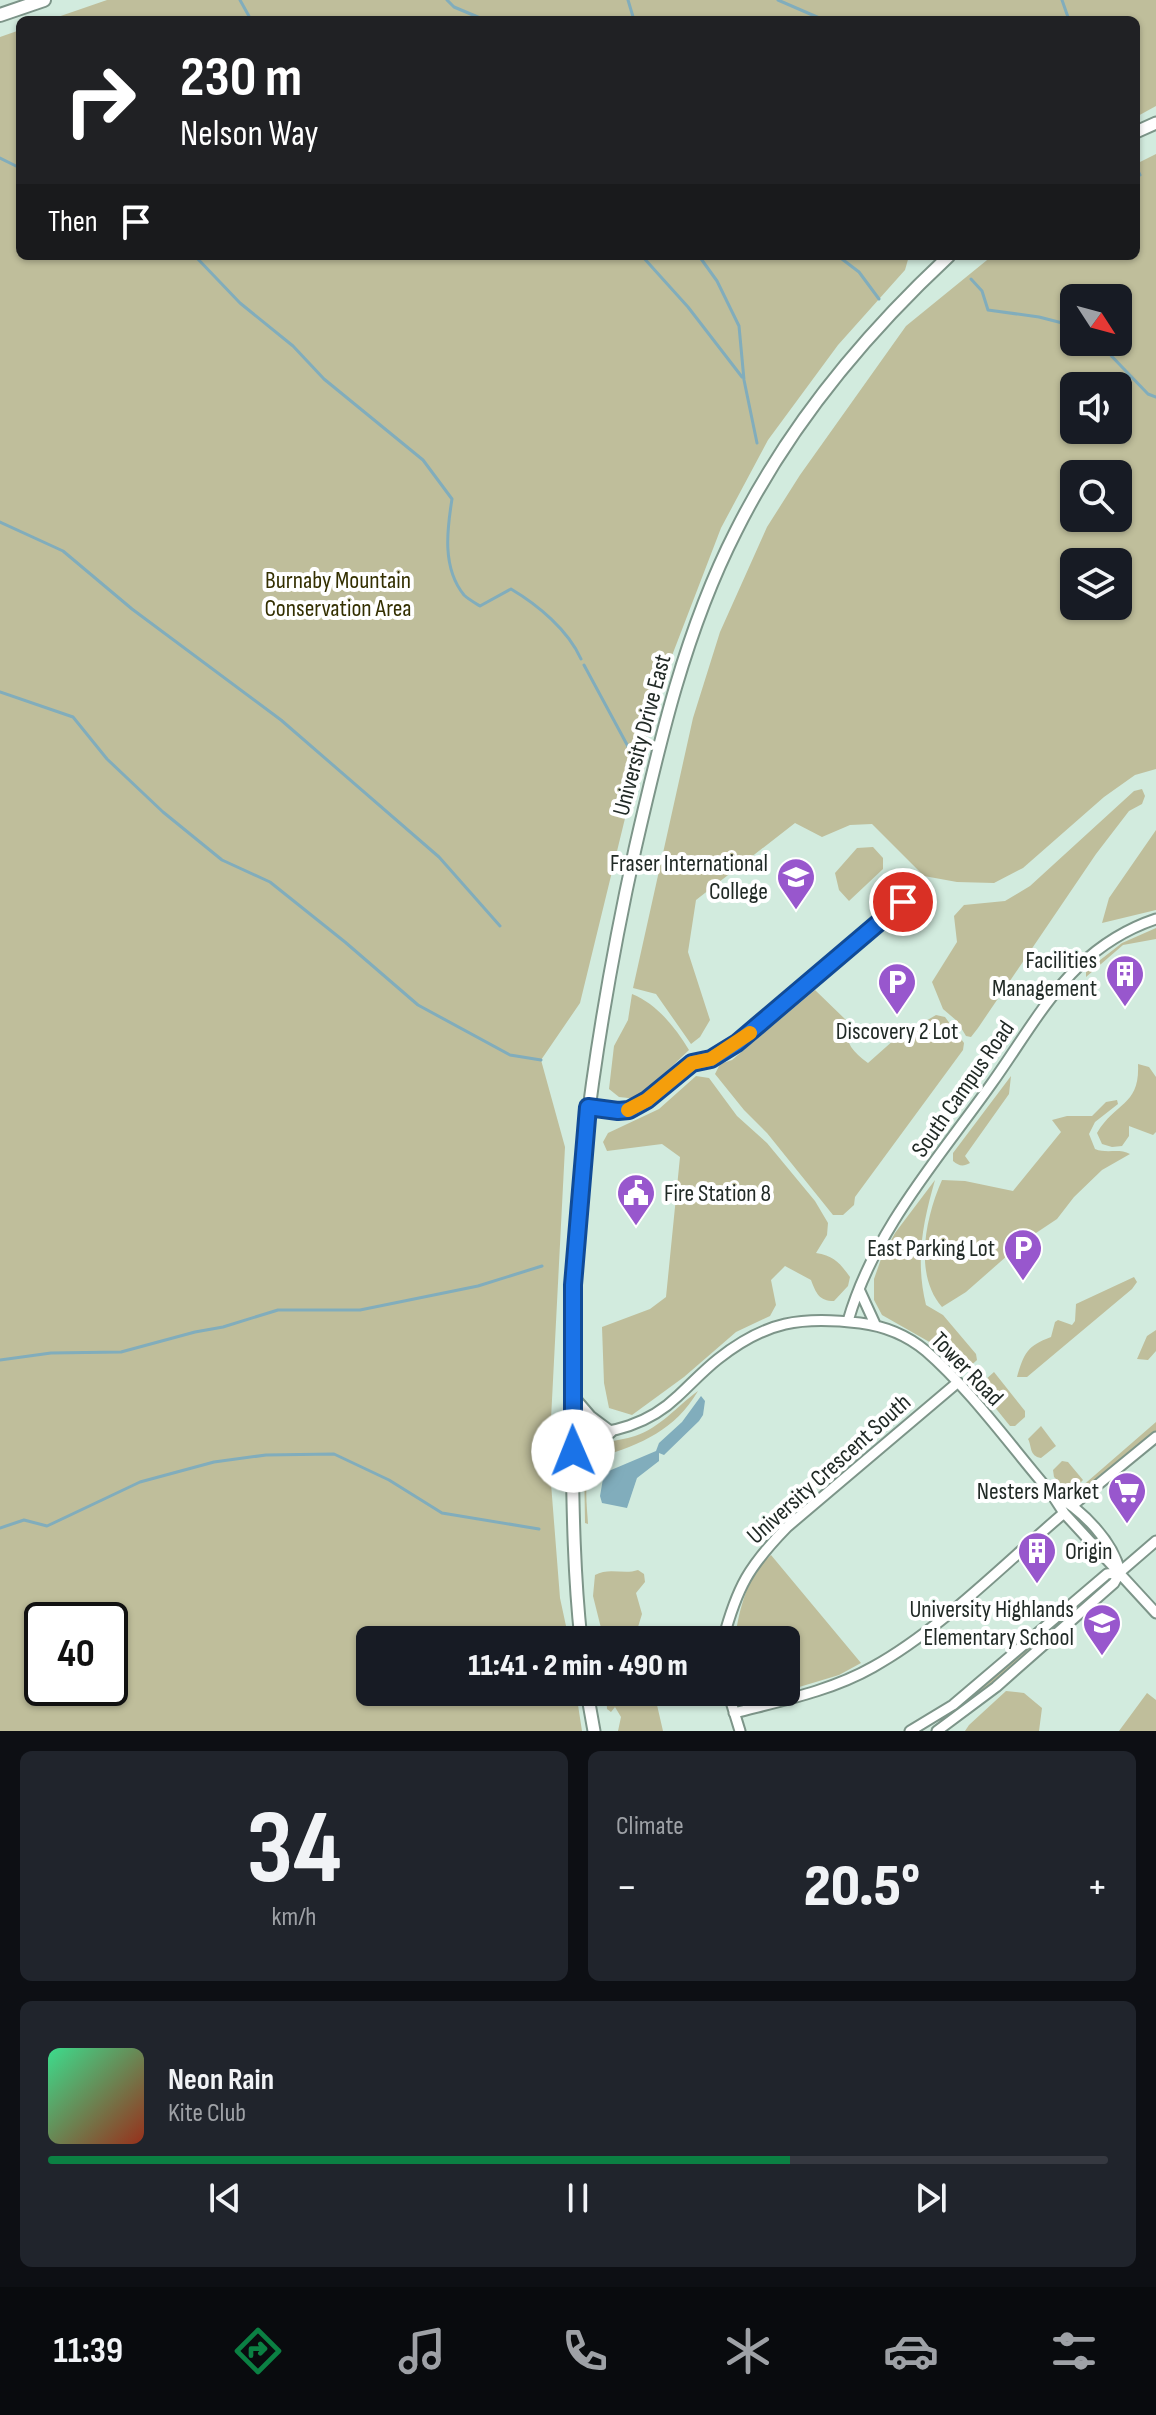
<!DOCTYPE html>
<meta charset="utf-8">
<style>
:root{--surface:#171b24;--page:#20242c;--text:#f1f3f6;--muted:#9ea1a6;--line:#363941;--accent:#0b8043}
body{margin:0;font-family:"Sofia Sans Condensed",sans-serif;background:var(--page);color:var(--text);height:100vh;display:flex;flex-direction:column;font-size:30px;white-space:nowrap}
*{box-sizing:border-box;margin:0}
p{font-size:26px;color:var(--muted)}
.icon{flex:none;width:44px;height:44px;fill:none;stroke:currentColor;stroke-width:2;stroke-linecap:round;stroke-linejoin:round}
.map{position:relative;height:1731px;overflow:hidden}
.side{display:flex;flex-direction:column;gap:20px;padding:20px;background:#0d0f14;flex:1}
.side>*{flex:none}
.banner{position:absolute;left:16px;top:16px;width:1124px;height:244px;border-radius:12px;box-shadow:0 2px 6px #0004;background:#202124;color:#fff;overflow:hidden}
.needle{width:52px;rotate:126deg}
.fabs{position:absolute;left:1060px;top:284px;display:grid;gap:16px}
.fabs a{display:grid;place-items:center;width:72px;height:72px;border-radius:12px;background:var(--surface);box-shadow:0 2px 6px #0004;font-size:40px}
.speed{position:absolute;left:24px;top:1602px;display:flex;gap:16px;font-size:40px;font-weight:700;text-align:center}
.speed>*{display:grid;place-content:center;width:104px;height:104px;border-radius:50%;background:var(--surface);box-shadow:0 2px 6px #0004;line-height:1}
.speed .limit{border:4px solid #111;border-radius:12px;background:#fff;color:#111}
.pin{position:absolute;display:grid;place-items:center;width:68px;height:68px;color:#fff;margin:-34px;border:4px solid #fff;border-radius:50%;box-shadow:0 2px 8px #0007}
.me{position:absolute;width:88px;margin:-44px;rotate:359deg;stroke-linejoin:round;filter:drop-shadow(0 0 6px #0008)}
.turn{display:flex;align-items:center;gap:28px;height:168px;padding:0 32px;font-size:36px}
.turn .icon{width:104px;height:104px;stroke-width:2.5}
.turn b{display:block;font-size:56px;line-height:68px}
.then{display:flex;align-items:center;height:76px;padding:0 32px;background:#0003;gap:16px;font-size:30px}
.big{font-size:60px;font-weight:800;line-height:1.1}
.side .tile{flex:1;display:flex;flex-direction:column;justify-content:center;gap:12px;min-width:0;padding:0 28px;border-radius:12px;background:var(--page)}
.side .dial{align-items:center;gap:0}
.dial b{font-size:104px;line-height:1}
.song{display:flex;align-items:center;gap:24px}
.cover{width:96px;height:96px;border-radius:12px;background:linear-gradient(135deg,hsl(150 70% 55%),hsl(10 70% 35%))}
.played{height:8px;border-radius:4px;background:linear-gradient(90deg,var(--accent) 70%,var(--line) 70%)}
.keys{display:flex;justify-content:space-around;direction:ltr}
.heat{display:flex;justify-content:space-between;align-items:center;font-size:44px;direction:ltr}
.side .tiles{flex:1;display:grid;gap:20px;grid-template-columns:1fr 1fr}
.tile:last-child{grid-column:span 2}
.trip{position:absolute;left:356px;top:1626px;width:444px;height:80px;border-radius:12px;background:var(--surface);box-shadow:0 2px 6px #0004;font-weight:800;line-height:80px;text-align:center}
.tabs{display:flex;height:128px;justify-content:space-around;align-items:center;background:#090b0e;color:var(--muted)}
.tabs .icon{width:56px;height:56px}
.tabs .selected{color:var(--accent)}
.tabs b{font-size:36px;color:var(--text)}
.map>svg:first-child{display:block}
.green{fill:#bfbe9b;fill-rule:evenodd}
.water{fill:#81adbc}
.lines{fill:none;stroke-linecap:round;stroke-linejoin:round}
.stream{stroke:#81adbc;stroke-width:3}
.minor-casing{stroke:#7d9589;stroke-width:13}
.tertiary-casing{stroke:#7d9589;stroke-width:15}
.secondary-casing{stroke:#7d9589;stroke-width:16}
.minor{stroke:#fff;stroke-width:9}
.tertiary{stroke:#fff;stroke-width:11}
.secondary{stroke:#fff;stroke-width:12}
.route-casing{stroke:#114b97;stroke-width:20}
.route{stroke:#1a73e8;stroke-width:14}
.slow{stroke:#f59e0b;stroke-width:14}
.labels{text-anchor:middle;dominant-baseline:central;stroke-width:8;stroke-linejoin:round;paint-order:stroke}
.park-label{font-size:24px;fill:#332f00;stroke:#fff}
.street-label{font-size:24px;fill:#212a26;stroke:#fff}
.poi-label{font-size:24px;fill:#212a26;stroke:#fff;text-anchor:end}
</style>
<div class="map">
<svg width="1156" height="1731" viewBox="0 0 1156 1731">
<rect width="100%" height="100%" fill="#d2ebde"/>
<path class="green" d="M 107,0 L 1156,0 L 1156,106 L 1136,117 L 1136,20 L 49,20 Z
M 20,30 L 20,256 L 909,256 L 905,270 L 838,345 L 768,440 L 721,528 L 668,666 L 638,765 L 580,1003 L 541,1060 L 565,1147 L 549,1458 L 560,1598 L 569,1640 L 370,1640 L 370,1692 L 576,1692 L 582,1731 L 0,1731 L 0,37 ZM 42,1620 L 110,1620 L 110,1688 L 42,1688 Z
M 1156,154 L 1156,769 L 1135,775 L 1104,797 L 1023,868 L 994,883 L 957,882 L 924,876 L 872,824 L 850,825 L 822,837 L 795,823 L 696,900 L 688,952 L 710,1020 L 700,1037 L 691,1044 L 656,994 L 633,988 L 693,718 L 720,632 L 767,527 L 800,475 L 906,326 L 992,256 L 1136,256 L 1136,164 ZM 1074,298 L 1118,298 L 1118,342 L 1074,342 ZM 1074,386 L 1118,386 L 1118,430 L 1074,430 ZM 1074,474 L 1118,474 L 1118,518 L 1074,518 ZM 1074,562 L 1118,562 L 1118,606 L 1074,606 Z
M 1142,789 L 1145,796 L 1142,804 L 1129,811 L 1096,854 L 978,1028 L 971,1037 L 966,1036 L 957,1021 L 943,1009 L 932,982 L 957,942 L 954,916 L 964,905 L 1005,901 L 1030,886 L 1134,791 Z
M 1156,830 L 1156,910 L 1102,923 L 1109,898 Z
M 873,847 L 883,858 L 883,869 L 849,901 L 839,890 L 835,873 L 857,848 Z
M 891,887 L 897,893 L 893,905 L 883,909 L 874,908 L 870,901 L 875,894 Z
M 1156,928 L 1156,939 L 1123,945 L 1086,977 L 1086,971 L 1122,943 Z
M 815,990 L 846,1020 C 844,1041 851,1051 868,1063 L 895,1039 L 936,1015 L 945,1017 L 964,1043 L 963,1050 L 855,1197 L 854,1205 L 843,1215 L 833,1215 L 767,1133 L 744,1110 L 715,1074 L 720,1064 L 732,1060 Z
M 632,994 C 657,1004 675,1027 689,1050 L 638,1099 L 619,1097 L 609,1089 L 614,1046 L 628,1020 Z
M 1138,1064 L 1149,1067 L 1156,1077 L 1156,1132 L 1153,1135 L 1129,1126 L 1129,1136 L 1122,1146 L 1112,1147 L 1102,1144 L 1097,1133 C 1116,1101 1140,1106 1138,1064 Z
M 696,1076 L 709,1078 L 737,1116 L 767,1143 L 815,1201 L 828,1223 L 827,1235 L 816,1253 C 834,1256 839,1262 850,1277 L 848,1286 L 834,1301 C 819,1301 816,1293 811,1280 L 785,1266 L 771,1280 L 776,1305 L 770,1316 L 736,1332 L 684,1377 L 632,1415 L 609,1408 L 604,1383 L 602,1327 L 650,1309 L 666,1297 L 680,1157 L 662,1144 L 607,1151 L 603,1142 L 608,1133 L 659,1109 Z
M 1011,1076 L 1009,1094 L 965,1156 L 970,1163 C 963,1167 959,1166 953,1161 L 953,1153 Z
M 1117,1100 L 1118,1104 L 1095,1122 L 1089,1134 L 1095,1149 C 1107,1154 1119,1148 1130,1154 L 1102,1170 L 1074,1197 L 1057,1219 L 1024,1241 L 966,1292 L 942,1307 C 913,1274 926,1216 942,1180 L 965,1181 L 1013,1191 L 1061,1132 L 1052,1120 L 1067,1116 L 1092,1116 L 1106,1102 Z
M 935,1180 C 923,1222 915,1260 926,1305 L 943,1315 L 976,1354 L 977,1360 L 966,1370 L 963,1370 L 933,1344 L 882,1315 L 874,1300 L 874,1279 L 881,1259 L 895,1233 Z
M 1134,1277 L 1137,1282 L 1132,1289 L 1027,1377 L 1017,1377 C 1024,1353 1027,1346 1051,1337 L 1055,1322 L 1058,1320 L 1072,1325 L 1075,1321 L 1076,1304 Z
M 1156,1330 L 1156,1351 L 1148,1360 L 1137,1359 L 1147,1336 Z
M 994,1372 L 1025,1411 L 1025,1417 L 1015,1426 L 1010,1426 L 981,1390 L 984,1381 Z
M 698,1391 C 675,1430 642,1444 600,1457 C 581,1471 587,1503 588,1524 L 585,1523 L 584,1460 C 592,1440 617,1442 635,1436 C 661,1427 676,1407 698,1391 Z
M 1156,1422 L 1156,1432 L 1083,1494 L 1073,1495 L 1054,1477 L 1053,1470 L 1062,1461 L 1068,1462 L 1083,1480 L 1078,1485 L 1080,1488 Z
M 1041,1426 L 1056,1446 L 1041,1458 C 1029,1456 1032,1446 1028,1439 Z
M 771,1555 L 861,1663 L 839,1675 L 786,1691 L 786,1640 L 735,1640 C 738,1613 748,1572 771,1555 Z
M 638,1570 L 644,1574 L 645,1582 L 636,1593 L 642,1614 L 634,1640 L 604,1640 L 593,1596 L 595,1575 C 609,1567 624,1575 638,1570 Z
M 1105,1581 L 1047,1637 L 961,1711 L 958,1706 Z
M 1006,1691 L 1024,1693 L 1042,1708 L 1039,1731 L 965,1731 L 969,1725 Z
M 606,1692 L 654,1692 L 663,1731 L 618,1731 L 621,1717 L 615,1707 L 611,1712 L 607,1709 Z
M 737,1692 L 784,1692 L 747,1703 L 737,1699 Z
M 1147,1693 L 1156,1700 L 1156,1731 L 1119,1731 Z"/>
<path class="water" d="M 701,1396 L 705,1401 L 703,1415 L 699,1421 L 664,1455 L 659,1453 L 659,1461 L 637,1478 L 627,1508 L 602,1503 L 600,1496 L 604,1473 L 656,1451 L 659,1443 L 682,1422 Z"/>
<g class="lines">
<path class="stream" d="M 240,0 L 250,18 L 259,20
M 447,0 L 454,7 L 485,20
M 628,0 L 634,20
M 778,0 L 824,20
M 1062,0 L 1069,20
M 0,158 L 20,168
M 1138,171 L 1140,175
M 195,256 L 240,303 L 293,346 L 324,379 L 423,460 L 452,499 C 447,530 442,568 464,595 C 468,599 475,603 480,606 L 511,589 C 538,605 568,630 581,659
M 642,256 L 688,307 L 742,377
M 699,256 L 717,281 L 739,326 L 744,380 L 757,443
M 838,256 L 859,272 L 879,299
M 971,279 L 982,291 L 988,310 L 1039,317 L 1074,326
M 1098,342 L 1148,394 L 1156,397
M 0,522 L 63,551 L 132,609 L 281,720 L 439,857 L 500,926
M 584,665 L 638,765
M 0,692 L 73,717 L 107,759 L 163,812 L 222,860 L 270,882 L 345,942 L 418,1005 L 510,1055 L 541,1060
M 0,1360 L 51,1353 L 121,1352 L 195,1332 L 223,1327 L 278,1310 L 360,1310 L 478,1286 L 542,1266
M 0,1528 L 24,1520 L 47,1526 L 140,1482 L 214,1462 L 266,1455 L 334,1454 L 389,1480 L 442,1513 L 539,1529"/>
<g class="minor-casing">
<path id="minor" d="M 588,1107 L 618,1111 L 629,1110 L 647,1100 L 692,1063 L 711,1059 L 737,1043 L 917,891
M 859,1289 L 875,1324
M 848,1321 C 874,1230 939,1158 992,1083 C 1020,1044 1045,999 1079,966 C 1102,944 1126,929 1156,919
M 572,1436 C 613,1433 648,1425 678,1396 C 691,1384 704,1370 718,1359 C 766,1321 801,1316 860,1323 C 884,1326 908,1336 926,1351 C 970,1389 1013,1449 1051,1493 L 1064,1513 L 1156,1613
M 1055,1495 C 1082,1510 1113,1541 1120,1572
M 1073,1505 L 1156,1437
M 723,1640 C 737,1587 749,1566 787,1527 L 957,1383
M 728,1692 L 740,1731
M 734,1713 C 780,1701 831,1691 873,1667 C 940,1630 1005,1563 1064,1513
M 910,1731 L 953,1705 L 1107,1574 L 1120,1572
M 937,1731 L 996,1687 L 1114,1583 L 1120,1572 L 1156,1541"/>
</g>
<g class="tertiary-casing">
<path id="tertiary" d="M 1136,132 L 1156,123
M 572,1396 L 590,1417 L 610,1432
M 581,1640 C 574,1575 573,1512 572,1447 C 572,1395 570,1343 572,1291 C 580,1141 603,995 635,849 C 660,740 685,631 736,531 C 789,425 863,336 949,256
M 587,1692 L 594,1731"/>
</g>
<g class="secondary-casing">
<path id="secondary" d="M 0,15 L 44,0"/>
</g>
<use href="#minor" class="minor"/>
<use href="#tertiary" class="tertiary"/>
<use href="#secondary" class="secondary"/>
</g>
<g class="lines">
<g class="route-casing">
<path id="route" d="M 573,1451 L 573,1285 L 588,1107 L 618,1111 L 629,1110 L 647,1100 L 692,1063 L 711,1059 L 737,1043 L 903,902"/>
</g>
<use href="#route" class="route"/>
<path class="slow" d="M 628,1110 L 647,1100 L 692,1063 L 711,1059 L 750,1033"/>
</g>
<defs>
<g id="university-pin" transform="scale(2)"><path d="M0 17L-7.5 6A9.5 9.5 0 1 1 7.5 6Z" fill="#9857cd" stroke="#fff"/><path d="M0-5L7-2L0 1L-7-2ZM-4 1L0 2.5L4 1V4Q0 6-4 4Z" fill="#fff"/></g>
<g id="building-pin" transform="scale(2)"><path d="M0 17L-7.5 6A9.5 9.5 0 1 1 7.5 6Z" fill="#9857cd" stroke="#fff"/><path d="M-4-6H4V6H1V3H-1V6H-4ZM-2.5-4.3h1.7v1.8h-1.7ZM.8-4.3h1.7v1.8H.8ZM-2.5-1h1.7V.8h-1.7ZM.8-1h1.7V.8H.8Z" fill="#fff"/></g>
<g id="parking-pin" transform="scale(2)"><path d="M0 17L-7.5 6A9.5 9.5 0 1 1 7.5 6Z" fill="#9857cd" stroke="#fff"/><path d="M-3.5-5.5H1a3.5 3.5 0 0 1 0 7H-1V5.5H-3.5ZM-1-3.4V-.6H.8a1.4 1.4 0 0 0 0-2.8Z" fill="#fff"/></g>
<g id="civic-pin" transform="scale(2)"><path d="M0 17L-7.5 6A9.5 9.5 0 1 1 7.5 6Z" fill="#9857cd" stroke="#fff"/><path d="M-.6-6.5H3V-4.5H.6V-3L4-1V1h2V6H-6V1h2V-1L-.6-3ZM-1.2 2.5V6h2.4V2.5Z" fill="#fff"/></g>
<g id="supermarket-pin" transform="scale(2)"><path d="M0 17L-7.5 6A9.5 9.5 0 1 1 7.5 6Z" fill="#9857cd" stroke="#fff"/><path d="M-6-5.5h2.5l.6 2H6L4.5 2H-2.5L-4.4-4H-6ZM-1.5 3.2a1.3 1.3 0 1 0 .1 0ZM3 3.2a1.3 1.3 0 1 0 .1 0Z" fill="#fff"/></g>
<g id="school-pin" transform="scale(2)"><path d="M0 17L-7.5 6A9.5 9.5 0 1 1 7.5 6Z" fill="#9857cd" stroke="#fff"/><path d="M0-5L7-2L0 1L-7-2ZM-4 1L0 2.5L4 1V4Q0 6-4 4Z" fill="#fff"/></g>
</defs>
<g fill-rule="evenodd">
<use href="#university-pin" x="796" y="877"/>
<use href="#building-pin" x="1125" y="974"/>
<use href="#parking-pin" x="897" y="982"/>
<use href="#civic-pin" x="636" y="1193"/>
<use href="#parking-pin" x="1023" y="1248"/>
<use href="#supermarket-pin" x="1127" y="1491"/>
<use href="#building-pin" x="1037" y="1551"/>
<use href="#school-pin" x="1102" y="1623"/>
</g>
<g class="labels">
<g class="park-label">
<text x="338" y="580">Burnaby Mountain<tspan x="338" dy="28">Conservation Area</tspan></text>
</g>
<g class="street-label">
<text transform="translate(642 735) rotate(-75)">University Drive East</text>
<text transform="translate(963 1089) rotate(-55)">South Campus Road</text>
<text transform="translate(967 1369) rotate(46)">Tower Road</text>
<text transform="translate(829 1469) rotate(-42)">University Crescent South</text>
</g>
<g class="poi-label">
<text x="768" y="863">Fraser International<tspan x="768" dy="28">College</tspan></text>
<text x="1097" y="960">Facilities<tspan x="1097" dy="28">Management</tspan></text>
<text x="897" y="1031" text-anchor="middle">Discovery 2 Lot</text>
<text x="664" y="1193" text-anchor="start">Fire Station 8</text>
<text x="995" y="1248">East Parking Lot</text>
<text x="1099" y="1491">Nesters Market</text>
<text x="1065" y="1551" text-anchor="start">Origin</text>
<text x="1074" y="1609">University Highlands<tspan x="1074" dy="28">Elementary School</tspan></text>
</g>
</g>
</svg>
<div class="fabs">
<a><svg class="needle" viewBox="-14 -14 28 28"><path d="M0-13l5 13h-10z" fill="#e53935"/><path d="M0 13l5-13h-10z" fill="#9ea1a6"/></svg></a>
<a><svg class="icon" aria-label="sound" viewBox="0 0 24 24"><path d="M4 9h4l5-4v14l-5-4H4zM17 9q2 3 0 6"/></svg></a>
<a><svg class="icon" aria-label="search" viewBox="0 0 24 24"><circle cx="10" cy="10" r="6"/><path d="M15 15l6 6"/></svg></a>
<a><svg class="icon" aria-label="layers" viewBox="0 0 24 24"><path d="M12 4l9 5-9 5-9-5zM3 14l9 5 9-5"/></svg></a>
</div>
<div class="speed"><div class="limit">40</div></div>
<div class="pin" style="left:903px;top:902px;background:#d93025"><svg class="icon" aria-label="arrive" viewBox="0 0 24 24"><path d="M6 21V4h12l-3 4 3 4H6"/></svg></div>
<svg class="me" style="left:573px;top:1451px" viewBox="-20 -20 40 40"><circle r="19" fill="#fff"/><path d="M0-13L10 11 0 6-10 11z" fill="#1a73e8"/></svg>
<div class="trip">11:41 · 2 min · 490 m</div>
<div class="banner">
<div class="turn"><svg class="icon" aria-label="right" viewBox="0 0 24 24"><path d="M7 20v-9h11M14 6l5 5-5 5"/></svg><div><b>230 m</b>Nelson Way</div></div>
<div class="then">Then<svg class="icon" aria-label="arrive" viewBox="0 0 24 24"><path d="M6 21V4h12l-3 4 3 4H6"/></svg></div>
</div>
</div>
<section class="side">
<div class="tiles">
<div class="tile dial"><b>34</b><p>km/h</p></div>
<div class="tile"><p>Climate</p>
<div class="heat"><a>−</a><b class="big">20.5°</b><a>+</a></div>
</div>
<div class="tile">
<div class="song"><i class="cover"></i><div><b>Neon Rain</b><p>Kite Club</p></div></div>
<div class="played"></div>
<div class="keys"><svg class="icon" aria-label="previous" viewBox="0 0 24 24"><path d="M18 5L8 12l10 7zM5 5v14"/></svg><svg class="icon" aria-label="pause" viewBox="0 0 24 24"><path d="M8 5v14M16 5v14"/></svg><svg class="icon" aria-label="next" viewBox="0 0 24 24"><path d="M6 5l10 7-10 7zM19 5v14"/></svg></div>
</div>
</div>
</section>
<nav class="tabs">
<b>11:39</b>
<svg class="icon selected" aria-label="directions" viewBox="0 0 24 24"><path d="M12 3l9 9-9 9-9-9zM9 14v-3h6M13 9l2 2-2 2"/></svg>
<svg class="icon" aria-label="music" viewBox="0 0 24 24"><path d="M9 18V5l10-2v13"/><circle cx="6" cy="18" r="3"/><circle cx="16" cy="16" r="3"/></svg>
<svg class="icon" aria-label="phone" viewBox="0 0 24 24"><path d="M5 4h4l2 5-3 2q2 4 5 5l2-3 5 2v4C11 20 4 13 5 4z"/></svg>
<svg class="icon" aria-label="climate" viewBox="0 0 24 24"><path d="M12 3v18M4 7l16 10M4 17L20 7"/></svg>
<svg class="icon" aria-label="car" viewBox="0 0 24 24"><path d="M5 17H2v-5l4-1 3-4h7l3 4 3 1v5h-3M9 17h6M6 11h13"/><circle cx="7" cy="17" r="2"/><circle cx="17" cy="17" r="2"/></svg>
<svg class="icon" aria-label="filters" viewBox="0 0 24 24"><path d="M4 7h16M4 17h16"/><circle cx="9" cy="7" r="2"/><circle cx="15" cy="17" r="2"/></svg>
</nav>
